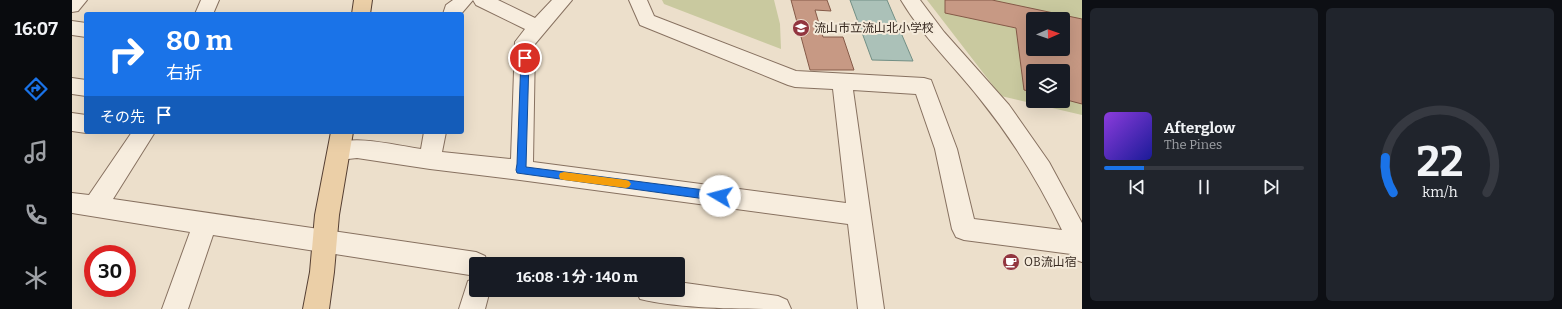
<!DOCTYPE html>
<html lang="ja">
<meta charset="utf-8">
<style>
:root{--surface:#171b24;--page:#20242c;--text:#f1f3f6;--muted:#9ea1a6;--line:#363941;--accent:#1a73e8}
body{margin:0;font-family:Bitter,"Noto Sans JP",serif;background:var(--page);color:var(--text);height:100vh;display:flex;flex-direction:column;font-size:15px;white-space:nowrap}
*{box-sizing:border-box;margin:0}
p{font-size:13px;color:var(--muted)}
.icon{flex:none;width:22px;height:22px;fill:none;stroke:currentColor;stroke-width:2;stroke-linecap:round;stroke-linejoin:round}
.map{position:relative;flex:1;overflow:hidden}
.sheet{display:flex;flex-direction:column;gap:8px;padding:8px;background:#0d0f14;width:480px}
.sheet>*{flex:none}
.banner{position:absolute;left:12px;top:12px;width:380px;height:122px;border-radius:4px;box-shadow:0 4px 16px #0002;background:#1a73e8;color:#fff;overflow:hidden}
.needle{width:26px;rotate:88deg}
.controls{position:absolute;left:954px;top:12px;display:grid;gap:8px}
.controls a{display:grid;place-items:center;width:44px;height:44px;border-radius:4px;background:var(--surface);box-shadow:0 4px 16px #0002;font-size:20px}
.speed{position:absolute;left:12px;top:245px;display:flex;gap:8px;font-size:20px;font-weight:700;text-align:center}
.speed>*{display:grid;place-content:center;width:52px;height:52px;border-radius:50%;background:var(--surface);box-shadow:0 4px 16px #0002;line-height:1}
.speed .limit{border:6px solid #d22;background:#fff;color:#111}
.pin{position:absolute;display:grid;place-items:center;width:34px;height:34px;color:#fff;margin:-17px;border:2px solid #fff;border-radius:50%;box-shadow:0 1px 4px #0007}
.me{position:absolute;width:44px;margin:-22px;rotate:278deg;stroke-linejoin:round;filter:drop-shadow(0 0 3px #0008)}
.turn{display:flex;align-items:center;gap:14px;height:84px;padding:0 16px;font-size:18px}
.turn .icon{width:52px;height:52px;stroke-width:2.5}
.turn b{display:block;font-size:28px;line-height:34px}
.then{display:flex;align-items:center;height:38px;padding:0 16px;background:#0003;gap:8px;font-size:15px}
.sheet .widget{flex:1;display:flex;flex-direction:column;justify-content:center;gap:6px;min-width:0;padding:0 14px;border-radius:6px;background:var(--page)}
.sheet .dial{align-items:center;gap:0}
.dial svg{height:104px;overflow:visible;fill:none;stroke:var(--line);stroke-width:7;stroke-linecap:round;text-anchor:middle}
.dial text{fill:var(--text);stroke:none}
.song{display:flex;align-items:center;gap:12px}
.cover{width:48px;height:48px;border-radius:6px;background:linear-gradient(135deg,hsl(270 70% 55%),hsl(240 70% 35%))}
.played{height:4px;border-radius:2px;background:linear-gradient(90deg,var(--accent) 20%,var(--line) 20%)}
.keys{display:flex;justify-content:space-around;direction:ltr}
.sheet .tiles{flex:1;display:grid;gap:8px;grid-template-columns:repeat(2,1fr)}
.trip{position:absolute;left:397px;top:257px;width:216px;height:40px;border-radius:4px;background:var(--surface);box-shadow:0 4px 16px #0002;font-weight:700;line-height:40px;text-align:center}
main{display:flex;flex:1;min-height:0}
.tab-bar{display:flex;flex-direction:column;width:72px;justify-content:space-around;align-items:center;background:#090b0e;color:var(--muted)}
.tab-bar .icon{width:28px;height:28px}
.tab-bar .selected{color:var(--accent)}
.tab-bar b{font-size:18px;color:var(--text)}
.map>svg:first-child{display:block}
.green{fill:#c9c99f;fill-rule:evenodd}
.water{fill:#abc1b8;stroke:#728f85}
.building{fill:#c79984;stroke:#855a48;fill-rule:evenodd}
.lines{fill:none;stroke-linecap:round;stroke-linejoin:round}
.minor-casing{stroke:#877160;stroke-width:2}
.major-casing{stroke:#564034;stroke-width:2}
.minor{fill:#f7edde;fill-rule:evenodd}
.major{fill:#ebcfa7;fill-rule:evenodd}
.route{fill:#1a73e8;stroke:#114b97}
.slow{fill:#f59e0b}
.labels{text-anchor:middle;dominant-baseline:central;stroke-width:4;stroke-linejoin:round;paint-order:stroke}
.poi-label{font-size:12px;fill:#392b22;stroke:#f4eada;text-anchor:start}
</style>
<main>
<nav class="tab-bar">
<b>16:07</b>
<svg class="icon selected" aria-label="directions" viewBox="0 0 24 24"><path d="M12 3l9 9-9 9-9-9zM9 14v-3h6M13 9l2 2-2 2"/></svg>
<svg class="icon" aria-label="music" viewBox="0 0 24 24"><path d="M9 18V5l10-2v13"/><circle cx="6" cy="18" r="3"/><circle cx="16" cy="16" r="3"/></svg>
<svg class="icon" aria-label="phone" viewBox="0 0 24 24"><path d="M5 4h4l2 5-3 2q2 4 5 5l2-3 5 2v4C11 20 4 13 5 4z"/></svg>
<svg class="icon" aria-label="climate" viewBox="0 0 24 24"><path d="M12 3v18M4 7l16 10M4 17L20 7"/></svg>
</nav>
<div class="map">
<svg width="1010" height="309" viewBox="0 0 1010 309">
<rect width="100%" height="100%" fill="#ecdfcb"/>
<path class="green" d="M 590,0 L 702,0 L 708,24 L 709,49 L 592,4 Z
M 855,0 L 1010,0 L 1010,115 L 929,96 ZM 961,19 L 991,19 L 991,49 L 961,49 ZM 961,71 L 991,71 L 991,101 L 961,101 Z"/>
<path class="water" d="M 778,0 L 815,0 L 841,61 L 800,60 Z"/>
<path class="building" d="M 719,0 L 755,0 L 759,11 L 743,10 L 751,37 L 771,37 L 782,70 L 738,70 Z
M 873,0 L 920,0 L 1010,19 L 1010,104 L 991,99 L 991,71 L 961,71 L 961,92 L 952,90 L 944,28 L 873,13 ZM 961,19 L 991,19 L 991,49 L 961,49 Z"/>
<g class="lines">
<g class="minor-casing">
<path id="minor" d="M 0,0 L 15,0 L 6,11 L 0,12 Z
M 129,0 L 147,0 L 141,14 L 123,14 Z
M 381,0 L 426,0 L 463,18 L 480,0 L 500,0 L 463,44 L 461,162 L 774,203 L 761,89 L 723,87 L 716,85 L 568,25 L 557,0 L 575,0 L 582,16 L 724,71 L 852,78 L 859,80 L 885,149 L 902,219 L 990,230 C 968,184 941,140 908,99 C 882,66 851,37 829,0 L 848,0 L 872,32 L 937,105 L 977,162 L 1010,223 L 1010,262 L 1001,259 L 999,254 L 892,240 L 884,237 L 880,229 L 863,149 L 844,94 L 781,90 L 812,309 L 786,309 L 776,224 L 448,180 L 358,169 L 285,158 L 267,160 L 259,158 L 256,151 L 259,144 C 287,135 320,145 349,149 L 352,132 L 374,132 L 370,152 L 439,159 L 443,42 L 453,29 L 404,5 L 401,0 L 389,14 L 371,14 L 374,5 Z
M 0,21 L 14,23 L 14,37 L 0,35 Z
M 0,78 L 14,80 L 14,96 L 0,94 Z
M 0,113 L 14,115 L 14,132 L 16,132 L 14,133 L 0,131 Z
M 60,132 L 83,132 L 41,199 L 404,252 L 413,256 L 416,264 L 404,264 L 404,276 L 141,235 L 116,309 L 90,309 L 118,232 L 0,213 L 0,193 L 17,195 Z
M 404,278 L 404,290 L 418,290 L 413,309 L 387,309 L 396,281 Z
M 606,282 L 706,296 L 715,300 L 719,309 C 675,309 608,309 568,299 L 564,290 L 606,290 Z"/>
</g>
<g class="major-casing">
<path id="major" d="M 282,0 L 300,0 L 298,14 L 280,14 Z
M 259,132 L 281,132 L 267,215 L 262,272 L 257,309 L 231,309 L 238,272 L 243,215 Z"/>
</g>
<use href="#minor" class="minor"/>
<use href="#major" class="major"/>
</g>
<path class="route" d="M 453,54 L 457,58 L 454,167 L 648,192 L 651,193 L 653,196 L 651,199 L 648,201 L 445,173 L 444,170 L 445,164 L 449,58 Z"/>
<path class="slow" d="M 492,172 L 554,180 L 557,181 L 559,184 L 557,187 L 554,188 L 492,180 L 488,179 L 487,176 L 488,173 Z"/>
<defs>
<g id="school-disc" transform="scale(0.9)"><circle r="9.5" fill="#92353f" stroke="#f4eada"/><path d="M0-5L7-2L0 1L-7-2ZM-4 1L0 2.5L4 1V4Q0 6-4 4Z" fill="#fff"/></g>
<g id="cafe-disc" transform="scale(0.9)"><circle r="9.5" fill="#92353f" stroke="#f4eada"/><path d="M-5.5-4.5H6V0H3Q3 3.5 0 3.5H-2.5Q-5.5 3.5-5.5 0ZM3-3.2v2h1.7v-2ZM-6 4.5H4V6H-6Z" fill="#fff"/></g>
</defs>
<g fill-rule="evenodd">
<use href="#school-disc" x="729" y="28"/>
<use href="#cafe-disc" x="939" y="262"/>
</g>
<g class="labels">
<g class="poi-label">
<text x="742" y="28">流山市立流山北小学校</text>
<text x="952" y="262">OB流山宿</text>
</g>
</g>
</svg>
<div class="controls">
<a><svg class="needle" viewBox="-14 -14 28 28"><path d="M0-13l5 13h-10z" fill="#e53935"/><path d="M0 13l5-13h-10z" fill="#9ea1a6"/></svg></a>
<a><svg class="icon" aria-label="layers" viewBox="0 0 24 24"><path d="M12 4l9 5-9 5-9-5zM3 14l9 5 9-5"/></svg></a>
</div>
<div class="speed"><div class="limit">30</div></div>
<div class="pin" style="left:453px;top:58px;background:#d93025"><svg class="icon" aria-label="arrive" viewBox="0 0 24 24"><path d="M6 21V4h12l-3 4 3 4H6"/></svg></div>
<svg class="me" style="left:648px;top:196px" viewBox="-20 -20 40 40"><circle r="19" fill="#fff"/><path d="M0-13L10 11 0 6-10 11z" fill="#1a73e8"/></svg>
<div class="trip">16:08 · 1 分 · 140 m</div>
<div class="banner">
<div class="turn"><svg class="icon" aria-label="right" viewBox="0 0 24 24"><path d="M7 20v-9h11M14 6l5 5-5 5"/></svg><div><b>80 m</b>右折</div></div>
<div class="then">その先<svg class="icon" aria-label="arrive" viewBox="0 0 24 24"><path d="M6 21V4h12l-3 4 3 4H6"/></svg></div>
</div>
</div>
<section class="sheet">
<div class="tiles">
<div class="widget">
<div class="song"><i class="cover"></i><div><b>Afterglow</b><p>The Pines</p></div></div>
<div class="played"></div>
<div class="keys"><svg class="icon" aria-label="previous" viewBox="0 0 24 24"><path d="M18 5L8 12l10 7zM5 5v14"/></svg><svg class="icon" aria-label="pause" viewBox="0 0 24 24"><path d="M8 5v14M16 5v14"/></svg><svg class="icon" aria-label="next" viewBox="0 0 24 24"><path d="M6 5l10 7-10 7zM19 5v14"/></svg></div>
</div>
<div class="widget dial"><svg viewBox="0 0 100 80">
<path d="M14 69A42 42 0 1 1 86 69"/>
<path d="M14 69A42 42 0 0 1 8 42" stroke="#1a73e8"/>
<text x="50" y="56" font-size="32" font-weight="700">22</text>
<text x="50" y="72" font-size="11">km/h</text>
</svg></div>
</div>
</section>
</main>
